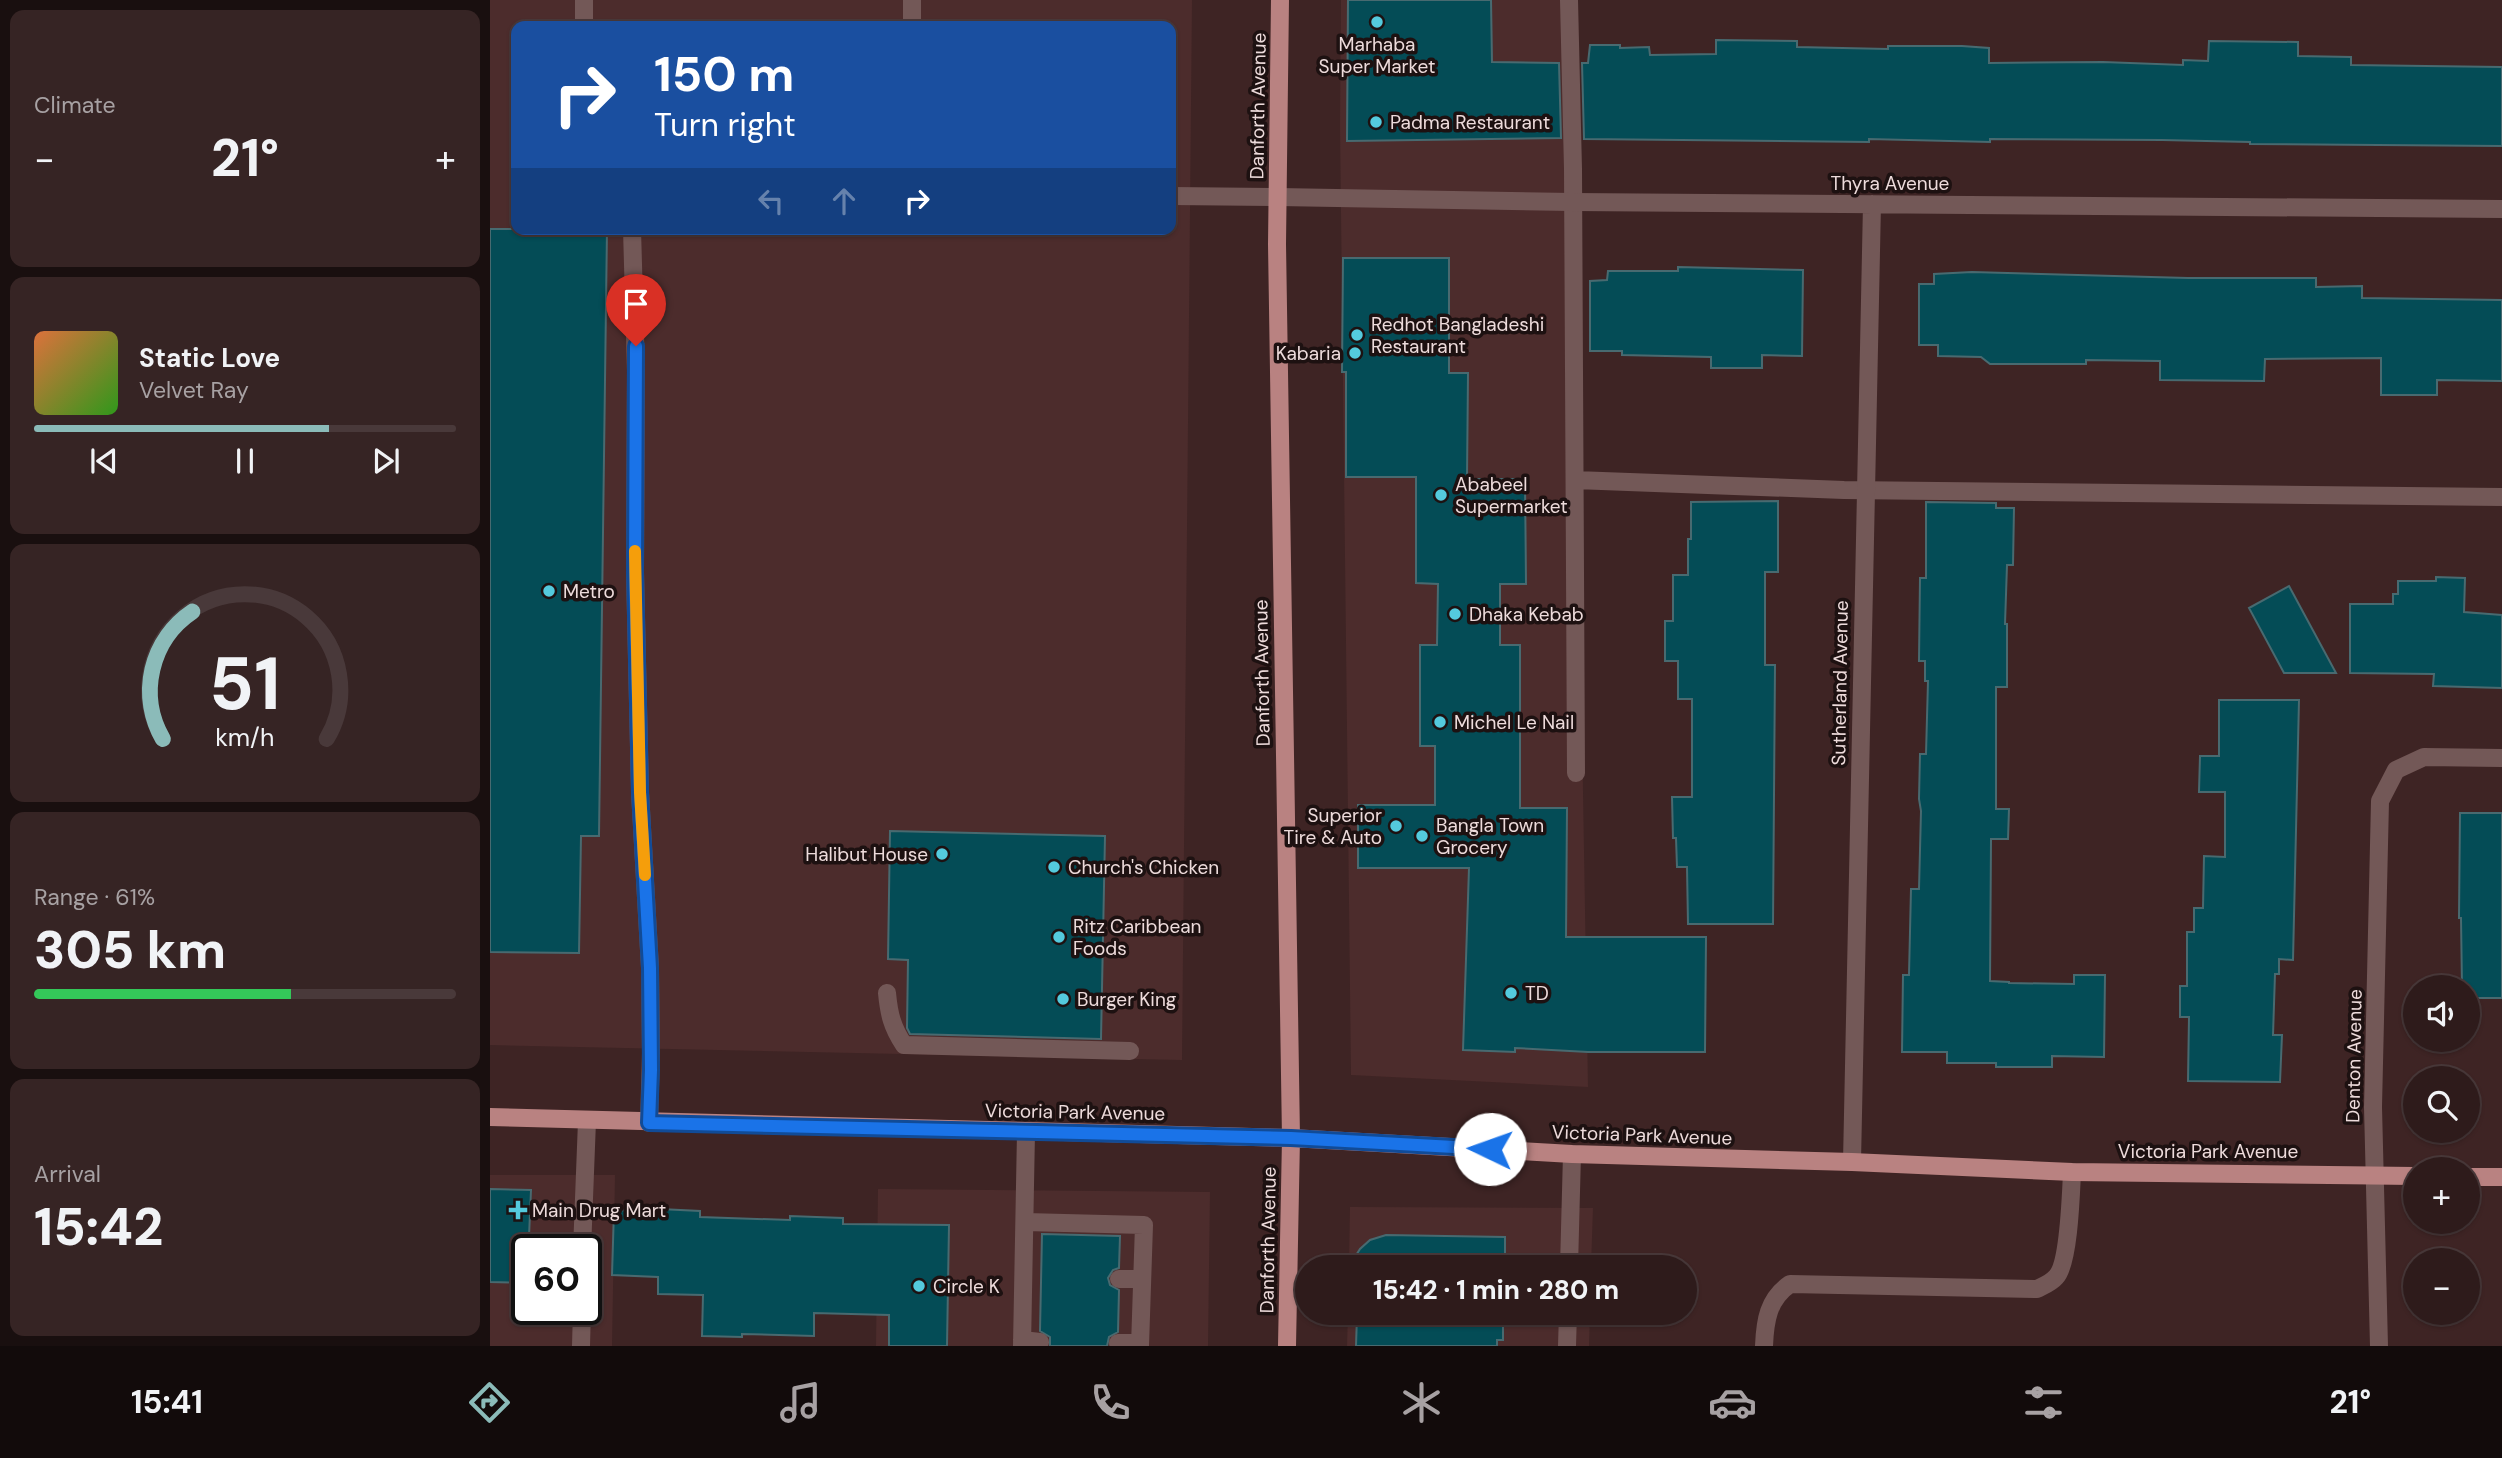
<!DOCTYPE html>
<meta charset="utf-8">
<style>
:root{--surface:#2e1b1b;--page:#362424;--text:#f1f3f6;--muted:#a7a1a3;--line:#49393a;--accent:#8bbbb9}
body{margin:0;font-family:"DM Sans",sans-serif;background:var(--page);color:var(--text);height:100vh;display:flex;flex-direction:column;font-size:26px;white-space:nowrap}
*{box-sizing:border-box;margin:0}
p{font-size:23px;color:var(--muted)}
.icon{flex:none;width:38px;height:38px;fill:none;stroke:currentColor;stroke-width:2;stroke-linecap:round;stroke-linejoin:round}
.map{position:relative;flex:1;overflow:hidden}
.drawer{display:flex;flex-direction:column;gap:10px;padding:10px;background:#190f0f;width:490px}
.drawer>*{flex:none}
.guide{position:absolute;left:21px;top:21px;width:665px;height:214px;border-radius:14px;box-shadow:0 2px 5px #0004,0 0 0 2px var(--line);background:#1a4fa0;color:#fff;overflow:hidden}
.tools{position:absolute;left:1913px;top:975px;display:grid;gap:14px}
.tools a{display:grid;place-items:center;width:77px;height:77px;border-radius:50%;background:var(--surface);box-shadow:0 2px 5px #0004,0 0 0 2px var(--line);font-size:35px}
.speed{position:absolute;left:21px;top:1234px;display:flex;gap:14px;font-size:35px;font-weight:700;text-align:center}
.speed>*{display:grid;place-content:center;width:91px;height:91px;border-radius:50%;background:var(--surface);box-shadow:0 2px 5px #0004,0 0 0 2px var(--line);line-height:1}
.speed .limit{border:4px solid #111;border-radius:10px;background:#fff;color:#111}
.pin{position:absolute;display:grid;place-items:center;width:60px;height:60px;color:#fff;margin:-72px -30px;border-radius:50% 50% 50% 0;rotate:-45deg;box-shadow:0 0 7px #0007}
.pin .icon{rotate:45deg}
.me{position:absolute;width:77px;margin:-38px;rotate:273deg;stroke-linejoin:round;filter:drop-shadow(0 0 5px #0008)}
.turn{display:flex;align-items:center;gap:24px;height:147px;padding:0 28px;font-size:32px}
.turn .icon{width:91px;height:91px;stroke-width:2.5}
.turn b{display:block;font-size:49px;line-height:60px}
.lanes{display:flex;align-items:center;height:66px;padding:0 28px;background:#0003;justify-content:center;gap:35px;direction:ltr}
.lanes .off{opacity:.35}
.big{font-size:52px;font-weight:800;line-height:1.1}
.drawer .card{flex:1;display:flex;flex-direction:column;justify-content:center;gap:10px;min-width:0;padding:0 24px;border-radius:14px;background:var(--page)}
.drawer .dial{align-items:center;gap:0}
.dial svg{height:182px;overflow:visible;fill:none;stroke:var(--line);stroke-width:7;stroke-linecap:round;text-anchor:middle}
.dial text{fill:var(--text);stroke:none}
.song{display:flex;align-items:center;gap:21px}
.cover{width:84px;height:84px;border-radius:10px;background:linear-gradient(135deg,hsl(20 70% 55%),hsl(110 70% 35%))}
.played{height:7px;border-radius:4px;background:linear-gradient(90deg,var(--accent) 70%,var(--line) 70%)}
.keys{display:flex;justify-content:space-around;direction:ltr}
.heat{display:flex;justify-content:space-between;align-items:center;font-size:38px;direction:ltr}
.charge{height:10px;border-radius:5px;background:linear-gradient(90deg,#34c759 61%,var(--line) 0)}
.trip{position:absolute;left:805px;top:1255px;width:402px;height:70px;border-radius:35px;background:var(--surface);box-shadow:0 2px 5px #0004,0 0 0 2px var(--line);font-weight:800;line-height:70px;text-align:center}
.dock{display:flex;height:112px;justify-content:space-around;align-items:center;background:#120b0b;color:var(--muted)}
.dock .icon{width:49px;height:49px}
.dock .on{color:var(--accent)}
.dock b{font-size:32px;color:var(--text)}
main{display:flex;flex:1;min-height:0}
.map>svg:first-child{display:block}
.built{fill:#4c2c2c;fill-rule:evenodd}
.building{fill:#044c56;stroke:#486a70;stroke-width:2}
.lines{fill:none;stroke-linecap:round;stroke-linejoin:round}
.lane{stroke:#735857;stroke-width:18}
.street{stroke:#735857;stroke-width:18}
.primary{stroke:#b98281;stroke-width:18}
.route-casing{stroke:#114b97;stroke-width:18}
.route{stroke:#1a73e8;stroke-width:12}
.slow{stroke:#f59e0b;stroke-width:12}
.poi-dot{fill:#54cadd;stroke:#1d1111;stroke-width:2.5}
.labels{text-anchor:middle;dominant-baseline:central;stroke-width:7;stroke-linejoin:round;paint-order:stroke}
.poi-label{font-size:19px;fill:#eddbdb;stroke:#1d1111;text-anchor:start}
.street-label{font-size:19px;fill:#eddbdb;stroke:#1d1111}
</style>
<main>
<section class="drawer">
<div class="card"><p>Climate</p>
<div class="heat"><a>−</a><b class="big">21°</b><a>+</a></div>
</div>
<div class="card">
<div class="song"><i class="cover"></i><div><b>Static Love</b><p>Velvet Ray</p></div></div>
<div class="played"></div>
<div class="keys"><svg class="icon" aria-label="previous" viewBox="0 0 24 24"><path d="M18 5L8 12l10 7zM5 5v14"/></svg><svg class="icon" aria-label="pause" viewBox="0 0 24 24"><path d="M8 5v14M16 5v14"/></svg><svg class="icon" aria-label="next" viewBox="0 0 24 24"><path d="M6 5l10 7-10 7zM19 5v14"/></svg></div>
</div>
<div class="card dial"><svg viewBox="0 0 100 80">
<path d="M14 69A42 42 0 1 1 86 69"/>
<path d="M14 69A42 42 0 0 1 27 13" stroke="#8bbbb9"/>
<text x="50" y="56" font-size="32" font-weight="700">51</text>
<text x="50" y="72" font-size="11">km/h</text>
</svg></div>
<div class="card"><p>Range · 61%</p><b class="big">305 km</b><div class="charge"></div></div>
<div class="card"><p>Arrival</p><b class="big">15:42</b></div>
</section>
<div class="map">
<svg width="2012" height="1346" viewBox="0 0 2012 1346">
<rect width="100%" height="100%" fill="#3e2424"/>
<path class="built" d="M 0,0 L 702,0 L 692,1060 L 0,1045 ZM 26,26 L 681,26 L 681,229 L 26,229 Z
M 851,0 L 1077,0 L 1084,258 L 1098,1087 L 861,1075 L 850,126 Z
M 0,1175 L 125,1175 L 122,1346 L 0,1346 ZM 37,1250 L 96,1250 L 96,1309 L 37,1309 Z
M 388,1189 L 720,1192 L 718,1346 L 386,1346 Z
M 860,1207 L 1103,1208 L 1101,1267 L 859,1267 Z
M 858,1313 L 1100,1313 L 1099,1346 L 857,1346 Z"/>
<path class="building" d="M 858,0 L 1001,0 L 1002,62 L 1069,63 L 1071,138 L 857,141 Z
M 1226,40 L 1307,41 L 1307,47 L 1398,49 L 1398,46 L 1472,46 L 1499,48 L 1499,63 L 1613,62 L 1693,65 L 1693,60 L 1718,61 L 1719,41 L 1808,42 L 1808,56 L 1861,57 L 1861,65 L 2012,67 L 2012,146 L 1760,144 L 1760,142 L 1672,140 L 1500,139 L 1500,142 L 1379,139 L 1379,142 L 1094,139 L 1092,63 L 1098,63 L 1100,45 L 1130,45 L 1130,48 L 1159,47 L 1160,55 L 1226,54 Z
M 0,229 L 117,229 L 109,836 L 91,836 L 89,953 L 0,952 Z
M 853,258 L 959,258 L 959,373 L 978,373 L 977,479 L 1035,479 L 1036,584 L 1010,584 L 1010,645 L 1030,645 L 1030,808 L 1077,808 L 1076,937 L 1216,937 L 1215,1052 L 1098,1052 L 1025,1048 L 1025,1052 L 973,1050 L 979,868 L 868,868 L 868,805 L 945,805 L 945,746 L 930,746 L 930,645 L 947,645 L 948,584 L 926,583 L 926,477 L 856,477 L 856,372 L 852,372 Z
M 1188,267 L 1313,270 L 1312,356 L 1272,355 L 1272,368 L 1221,368 L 1221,357 L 1132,355 L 1132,351 L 1100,351 L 1100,281 L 1117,280 L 1118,271 L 1188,271 Z
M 1482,272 L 1698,278 L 1826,278 L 1826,287 L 1872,286 L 1872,298 L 2012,300 L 2012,381 L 1947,380 L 1947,395 L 1891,395 L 1891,358 L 1775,359 L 1774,381 L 1670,380 L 1670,361 L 1596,360 L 1596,364 L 1500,364 L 1491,357 L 1448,356 L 1448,345 L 1429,345 L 1429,284 L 1444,284 L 1444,274 Z
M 1288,501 L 1288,572 L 1275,572 L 1275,665 L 1285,665 L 1283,924 L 1198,924 L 1197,867 L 1187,867 L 1186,838 L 1183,838 L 1182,797 L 1202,797 L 1202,699 L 1188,699 L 1188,661 L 1175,661 L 1175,621 L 1183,621 L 1183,575 L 1198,575 L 1198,539 L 1201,539 L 1201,502 Z
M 1436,502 L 1506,503 L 1506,508 L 1524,508 L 1523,565 L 1517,565 L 1515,624 L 1517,624 L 1517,687 L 1506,687 L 1506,809 L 1519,809 L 1518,839 L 1501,839 L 1500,981 L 1519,982 L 1519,983 L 1584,984 L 1584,975 L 1615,975 L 1614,1057 L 1562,1056 L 1562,1067 L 1506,1067 L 1506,1063 L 1457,1063 L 1457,1052 L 1412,1052 L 1413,975 L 1419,975 L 1421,889 L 1429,889 L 1431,811 L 1429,799 L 1430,754 L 1436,754 L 1438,681 L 1435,681 L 1435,661 L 1429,661 L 1430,578 L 1436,578 Z
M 1946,577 L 1975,578 L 1974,612 L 2012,615 L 2012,688 L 1943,686 L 1944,674 L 1860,673 L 1860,604 L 1903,604 L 1903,594 L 1908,594 L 1908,581 L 1946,581 Z
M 1799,586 L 1846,673 L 1794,673 L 1759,608 Z
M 1729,700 L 1809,700 L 1803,960 L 1789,959 L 1789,974 L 1785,974 L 1783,1035 L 1792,1035 L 1790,1082 L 1698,1081 L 1699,1017 L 1690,1017 L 1690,986 L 1697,986 L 1697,932 L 1704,932 L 1704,908 L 1713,908 L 1714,856 L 1735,857 L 1735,792 L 1709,792 L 1710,756 L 1729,756 Z
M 1970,813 L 2012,813 L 2012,998 L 1978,998 L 1978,987 L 1972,987 L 1971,918 L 1969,918 Z
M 400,831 L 615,836 L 611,1039 L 420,1034 L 417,1028 L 418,960 L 398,959 Z
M 0,1189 L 41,1190 L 37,1283 L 0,1282 Z
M 170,1209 L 210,1211 L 210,1217 L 300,1220 L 300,1216 L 353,1218 L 353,1224 L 459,1225 L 457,1346 L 399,1346 L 399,1315 L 324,1313 L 324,1336 L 252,1334 L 252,1337 L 212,1336 L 213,1295 L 168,1294 L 168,1277 L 122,1275 L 124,1210 L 170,1212 Z
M 552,1234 L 630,1236 L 629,1268 L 623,1270 L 618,1278 L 620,1285 L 629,1290 L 628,1332 L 619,1337 L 617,1346 L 560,1346 L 560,1337 L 550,1331 Z
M 896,1235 L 1015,1237 L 1015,1267 L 863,1267 L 865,1257 L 870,1249 L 880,1240 Z
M 861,1312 L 1013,1312 L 1013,1340 L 1007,1340 L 1007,1346 L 866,1346 L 867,1315 L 861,1315 Z"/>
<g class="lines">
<path class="lane" d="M 1079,0 L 1083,169 L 1086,773
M 94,26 L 94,0
M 422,26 L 422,0
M 681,196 L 788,197
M 142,229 L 146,371 L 145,572 L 150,792 L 160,968 L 161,1053 L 159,1123
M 1085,480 L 1354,490 L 2012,497
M 397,993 C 399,1014 402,1027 414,1045 L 640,1051
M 535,1222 L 654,1225 L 650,1346
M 1079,1267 L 1082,1154
M 629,1279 L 652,1279
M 532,1340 L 550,1342
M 628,1343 L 650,1343
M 532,1346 L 536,1132
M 1077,1346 L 1078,1312
M 1274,1346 C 1275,1321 1278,1299 1300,1284 L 1547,1289 C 1553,1286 1561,1283 1566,1277 C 1579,1264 1581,1192 1582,1172"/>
<path class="street" d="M 788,197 L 1082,202 L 2012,209
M 1362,1162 L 1382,204
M 92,1250 L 97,1121
M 91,1346 L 92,1309
M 1889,1346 L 1883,1107 L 1890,801 L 1906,770 L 1934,757 L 2012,758"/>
<path class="primary" d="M 790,0 L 787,244 L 801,1138 L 797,1346
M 0,1117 L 801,1138 L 1082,1154 L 1362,1162 L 1582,1172 L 1925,1176
M 1978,1177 L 2012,1177"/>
</g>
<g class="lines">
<g class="route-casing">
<path id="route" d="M 146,346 L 145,572 L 150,792 L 160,968 L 161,1070 L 159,1123 L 801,1138 L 1000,1149"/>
</g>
<use href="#route" class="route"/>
<path class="slow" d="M 145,551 L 150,792 L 155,875"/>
</g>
<g class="poi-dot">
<circle cx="887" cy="22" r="7"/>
<circle cx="886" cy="122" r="7"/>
<circle cx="867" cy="335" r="7"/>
<circle cx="865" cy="353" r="7"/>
<circle cx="951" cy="495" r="7"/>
<circle cx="59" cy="591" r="7"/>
<circle cx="965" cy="614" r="7"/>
<circle cx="950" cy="722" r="7"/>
<circle cx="906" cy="826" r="7"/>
<circle cx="932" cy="836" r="7"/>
<circle cx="452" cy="854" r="7"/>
<circle cx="564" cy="867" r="7"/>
<circle cx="569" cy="937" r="7"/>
<circle cx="1021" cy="993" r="7"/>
<circle cx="573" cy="999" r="7"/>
<path d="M24.5 1199.5h7v7h7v7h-7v7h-7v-7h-7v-7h7z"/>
<circle cx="429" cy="1286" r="7"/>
</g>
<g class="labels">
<g class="poi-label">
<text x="887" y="44" text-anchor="middle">Marhaba<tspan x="887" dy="22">Super Market</tspan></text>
<text x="900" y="122">Padma Restaurant</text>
<text x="881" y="324">Redhot Bangladeshi<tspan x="881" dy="22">Restaurant</tspan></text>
<text x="851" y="353" text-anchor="end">Kabaria</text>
<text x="965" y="484">Ababeel<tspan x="965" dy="22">Supermarket</tspan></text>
<text x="73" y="591">Metro</text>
<text x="979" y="614">Dhaka Kebab</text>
<text x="964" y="722">Michel Le Nail</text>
<text x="892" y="815" text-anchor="end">Superior<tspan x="892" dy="22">Tire &amp; Auto</tspan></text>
<text x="946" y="825">Bangla Town<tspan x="946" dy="22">Grocery</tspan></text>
<text x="438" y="854" text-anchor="end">Halibut House</text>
<text x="578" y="867">Church's Chicken</text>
<text x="583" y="926">Ritz Caribbean<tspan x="583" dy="22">Foods</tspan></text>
<text x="1035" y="993">TD</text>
<text x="587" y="999">Burger King</text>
<text x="42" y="1210">Main Drug Mart</text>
<text x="443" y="1286">Circle K</text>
</g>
<g class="street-label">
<text transform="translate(768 106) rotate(-89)">Danforth Avenue</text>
<text x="1400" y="183">Thyra Avenue</text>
<text transform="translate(772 673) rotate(-91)">Danforth Avenue</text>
<text transform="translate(1350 683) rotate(-89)">Sutherland Avenue</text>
<text transform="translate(1864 1056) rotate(-89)">Denton Avenue</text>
<text transform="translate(585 1112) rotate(1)">Victoria Park Avenue</text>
<text transform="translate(1152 1135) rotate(2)">Victoria Park Avenue</text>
<text x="1718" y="1151">Victoria Park Avenue</text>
<text transform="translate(778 1240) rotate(-89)">Danforth Avenue</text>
</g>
</g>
</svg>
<div class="tools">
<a><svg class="icon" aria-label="sound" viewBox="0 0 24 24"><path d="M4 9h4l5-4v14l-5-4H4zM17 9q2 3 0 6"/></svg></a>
<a><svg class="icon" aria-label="search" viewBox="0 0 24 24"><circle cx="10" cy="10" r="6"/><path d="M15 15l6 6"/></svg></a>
<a>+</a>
<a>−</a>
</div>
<div class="speed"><div class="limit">60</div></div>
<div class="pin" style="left:146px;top:346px;background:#d93025"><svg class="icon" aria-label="arrive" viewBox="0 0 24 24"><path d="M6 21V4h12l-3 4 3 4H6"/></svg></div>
<svg class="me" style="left:1000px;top:1149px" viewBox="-20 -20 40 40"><circle r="19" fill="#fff"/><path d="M0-13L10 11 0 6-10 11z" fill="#1a73e8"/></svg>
<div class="trip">15:42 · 1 min · 280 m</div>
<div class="guide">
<div class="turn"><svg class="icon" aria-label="right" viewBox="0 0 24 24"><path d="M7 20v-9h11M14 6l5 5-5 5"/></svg><div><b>150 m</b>Turn right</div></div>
<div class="lanes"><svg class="icon off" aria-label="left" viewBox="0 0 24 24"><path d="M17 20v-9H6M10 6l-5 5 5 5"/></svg><svg class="icon off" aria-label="ahead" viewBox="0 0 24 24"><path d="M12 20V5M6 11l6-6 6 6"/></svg><svg class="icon" aria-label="right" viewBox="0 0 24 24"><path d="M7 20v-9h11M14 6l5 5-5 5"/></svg></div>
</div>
</div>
</main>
<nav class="dock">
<b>15:41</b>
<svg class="icon on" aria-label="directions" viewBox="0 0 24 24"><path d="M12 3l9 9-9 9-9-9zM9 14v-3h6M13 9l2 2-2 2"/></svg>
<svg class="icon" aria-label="music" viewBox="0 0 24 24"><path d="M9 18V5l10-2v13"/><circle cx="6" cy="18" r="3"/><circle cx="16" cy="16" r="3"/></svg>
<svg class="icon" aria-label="phone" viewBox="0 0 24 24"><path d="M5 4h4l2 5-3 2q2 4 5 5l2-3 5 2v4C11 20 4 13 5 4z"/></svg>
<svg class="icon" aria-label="climate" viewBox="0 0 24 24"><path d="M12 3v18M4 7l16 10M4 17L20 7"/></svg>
<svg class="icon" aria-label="car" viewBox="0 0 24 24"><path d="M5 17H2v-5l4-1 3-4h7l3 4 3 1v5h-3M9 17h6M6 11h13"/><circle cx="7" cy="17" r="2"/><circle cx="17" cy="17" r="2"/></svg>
<svg class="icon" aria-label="filters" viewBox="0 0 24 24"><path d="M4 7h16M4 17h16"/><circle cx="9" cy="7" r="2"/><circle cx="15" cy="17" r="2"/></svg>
<b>21°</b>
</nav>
